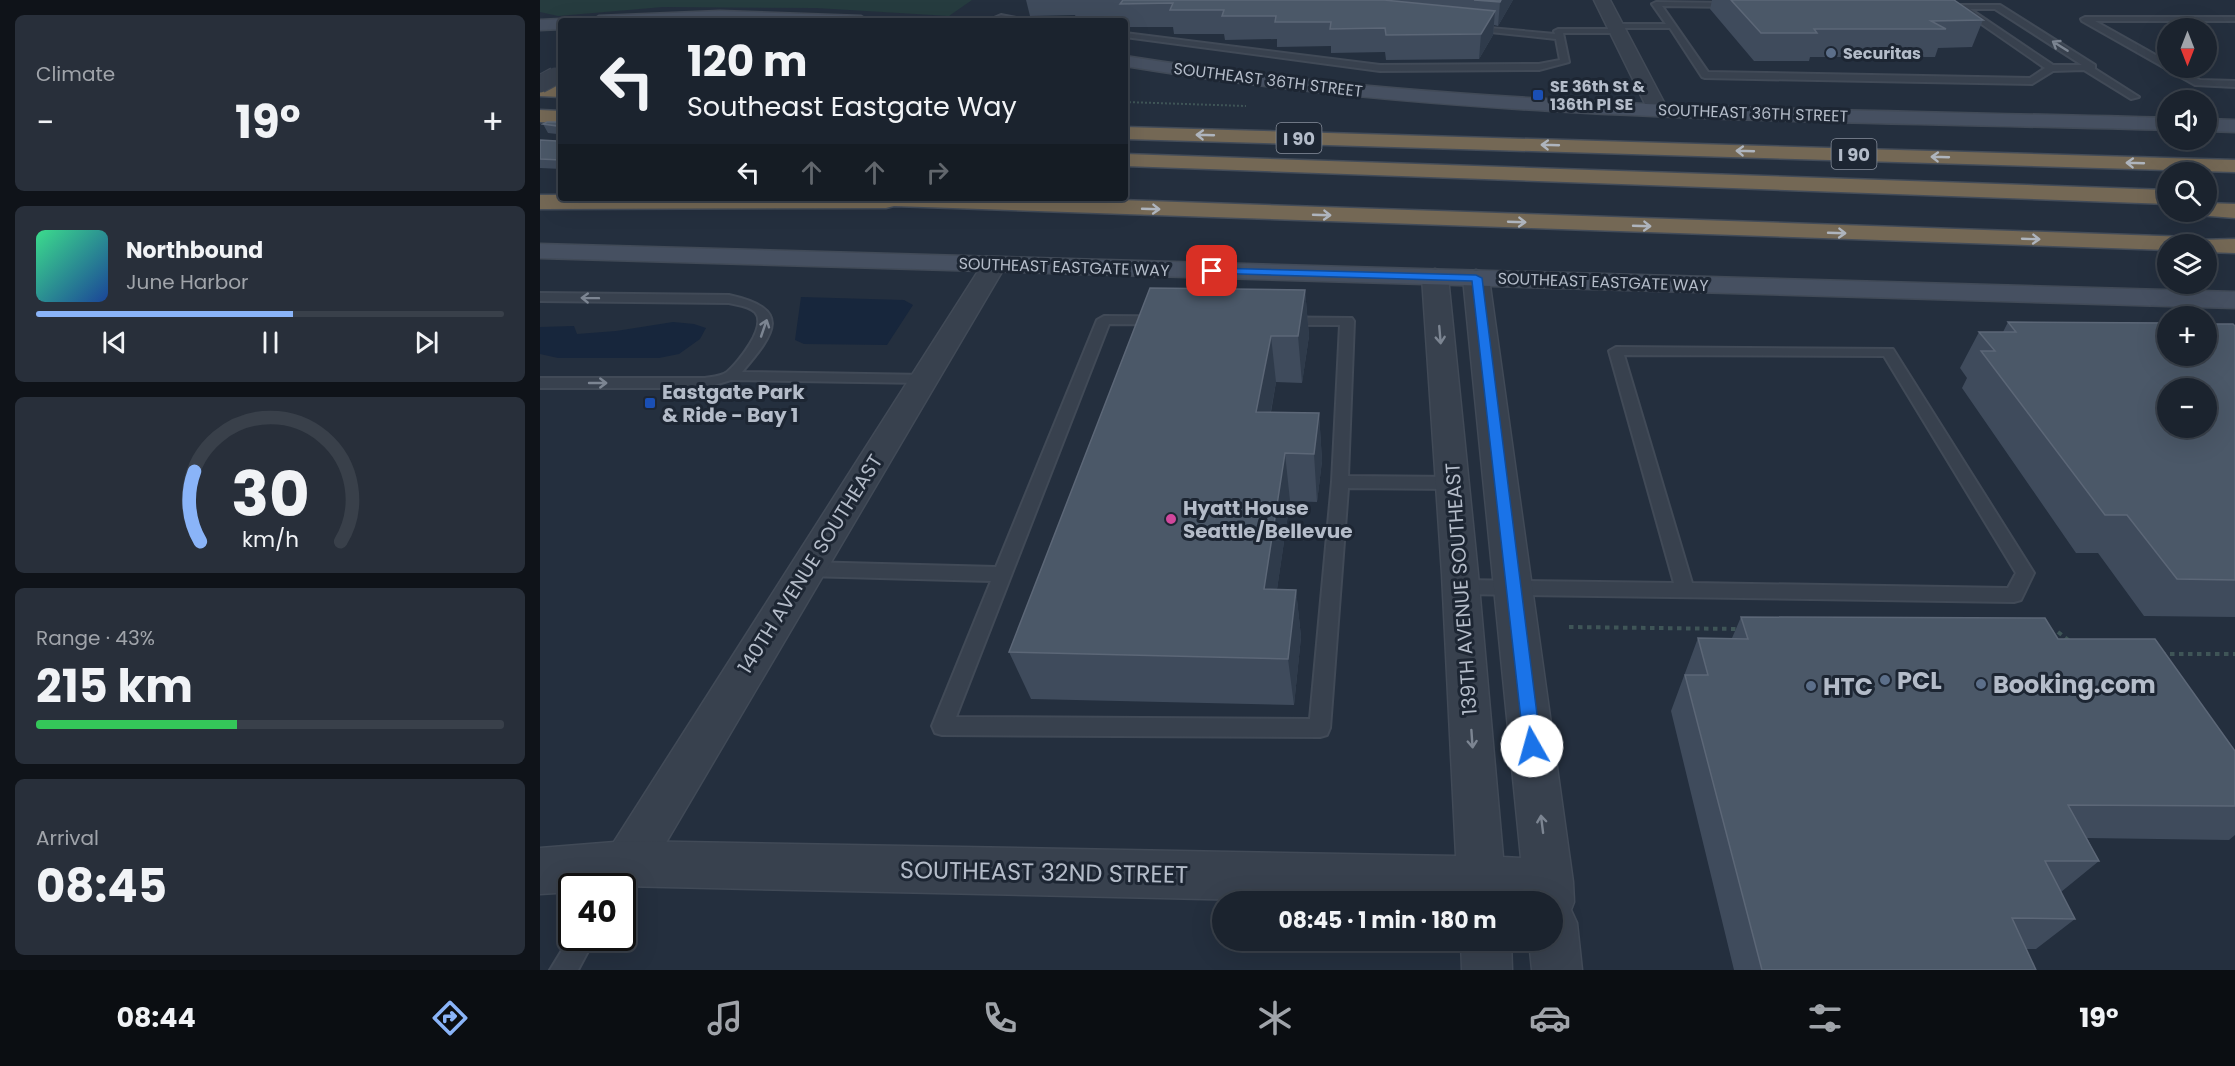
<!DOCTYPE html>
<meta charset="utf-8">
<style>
:root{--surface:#1b232e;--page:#282f3a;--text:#f1f3f6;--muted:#a0a4aa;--line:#39404a;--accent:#8ab4f8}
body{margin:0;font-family:Poppins,sans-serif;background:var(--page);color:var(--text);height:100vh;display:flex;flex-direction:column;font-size:22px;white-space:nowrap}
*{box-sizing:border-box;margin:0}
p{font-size:20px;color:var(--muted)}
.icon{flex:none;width:33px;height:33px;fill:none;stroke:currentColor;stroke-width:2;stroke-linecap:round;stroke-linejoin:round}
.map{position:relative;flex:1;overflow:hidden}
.side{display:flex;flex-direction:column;gap:15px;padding:15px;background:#0f1319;width:540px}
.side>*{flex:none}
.guide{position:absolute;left:18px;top:18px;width:570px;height:183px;border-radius:6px;box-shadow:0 6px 24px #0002,0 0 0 2px var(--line);background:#1b232e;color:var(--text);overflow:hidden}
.needle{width:39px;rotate:180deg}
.fabs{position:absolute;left:1617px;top:18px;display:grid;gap:12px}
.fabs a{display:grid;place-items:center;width:60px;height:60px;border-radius:50%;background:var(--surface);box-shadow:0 6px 24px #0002,0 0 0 2px var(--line);font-size:30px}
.speed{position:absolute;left:18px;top:873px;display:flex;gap:12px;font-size:30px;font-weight:700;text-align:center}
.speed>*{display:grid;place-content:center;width:78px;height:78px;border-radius:50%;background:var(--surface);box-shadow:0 6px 24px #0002,0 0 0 2px var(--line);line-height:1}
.speed .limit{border:3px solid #111;border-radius:9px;background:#fff;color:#111}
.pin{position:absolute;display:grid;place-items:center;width:51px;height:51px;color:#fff;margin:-26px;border-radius:12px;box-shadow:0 3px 9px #0006}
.me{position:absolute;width:66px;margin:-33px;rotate:353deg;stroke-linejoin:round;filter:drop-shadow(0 0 4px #0008)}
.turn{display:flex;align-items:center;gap:21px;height:126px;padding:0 30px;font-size:27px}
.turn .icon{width:78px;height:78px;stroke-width:2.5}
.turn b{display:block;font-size:42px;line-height:51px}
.lanes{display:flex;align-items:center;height:57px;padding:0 30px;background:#0003;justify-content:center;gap:30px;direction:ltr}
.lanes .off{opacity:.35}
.big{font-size:45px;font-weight:700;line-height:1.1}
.side .widget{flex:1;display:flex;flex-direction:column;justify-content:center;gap:9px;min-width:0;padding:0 21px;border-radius:9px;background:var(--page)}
.side .dial{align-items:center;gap:0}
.dial svg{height:156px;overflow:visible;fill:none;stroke:var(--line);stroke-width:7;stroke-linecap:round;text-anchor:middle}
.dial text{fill:var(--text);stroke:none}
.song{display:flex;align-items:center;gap:18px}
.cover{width:72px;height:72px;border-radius:9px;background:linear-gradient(135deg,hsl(150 70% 55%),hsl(220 70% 35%))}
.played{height:6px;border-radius:3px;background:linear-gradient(90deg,var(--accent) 55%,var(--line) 55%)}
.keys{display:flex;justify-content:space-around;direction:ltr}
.heat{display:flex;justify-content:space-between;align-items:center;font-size:33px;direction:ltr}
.charge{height:9px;border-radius:4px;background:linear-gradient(90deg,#34c759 43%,var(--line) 0)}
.trip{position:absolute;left:672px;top:891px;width:351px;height:60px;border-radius:30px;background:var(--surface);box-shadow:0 6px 24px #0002,0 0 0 2px var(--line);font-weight:700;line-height:60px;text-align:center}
.tabs{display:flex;height:96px;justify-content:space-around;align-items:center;background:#0b0e12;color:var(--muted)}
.tabs .icon{width:42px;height:42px}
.tabs .on{color:var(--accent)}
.tabs b{font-size:27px;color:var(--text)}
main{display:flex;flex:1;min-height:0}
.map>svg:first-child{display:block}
.green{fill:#263c3f}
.water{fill:#17263c}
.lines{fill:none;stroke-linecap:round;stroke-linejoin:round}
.service-casing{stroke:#414a57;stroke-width:4}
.minor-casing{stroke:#414a57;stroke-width:3}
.tertiary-casing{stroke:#414a57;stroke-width:3}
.secondary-casing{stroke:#414a57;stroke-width:3}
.motorway-casing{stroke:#434c59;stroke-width:3}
.path-far1{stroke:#3f5557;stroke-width:2;stroke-dasharray:2 2;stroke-linecap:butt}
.path{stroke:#3f5557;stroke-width:4;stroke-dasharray:4.5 4.5;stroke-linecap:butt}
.service{fill:#38414e;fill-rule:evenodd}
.minor{fill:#38414e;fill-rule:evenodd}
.tertiary{fill:#38414e;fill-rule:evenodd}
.secondary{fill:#465061;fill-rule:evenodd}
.motorway{fill:#746855;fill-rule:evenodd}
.tertiary-bridge-casing{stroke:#414a57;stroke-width:19;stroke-linecap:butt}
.tertiary-bridge{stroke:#38414e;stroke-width:17}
.wall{fill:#3f4b5c}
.shaded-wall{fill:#2f3b4b}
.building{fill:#4b5868;stroke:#5c6777;stroke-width:1.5;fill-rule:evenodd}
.oneway{stroke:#7c8592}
.oneway2{stroke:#aeb4bd}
.route{fill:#1a73e8;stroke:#114b97;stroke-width:1.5}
.service-dot{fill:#5c6f8a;stroke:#1d2633;stroke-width:2}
.transit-dot{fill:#1a4fb4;stroke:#1d2633;stroke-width:2}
.hotel-dot{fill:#d1479c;stroke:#1d2633;stroke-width:2}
.labels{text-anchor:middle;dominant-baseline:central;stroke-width:6;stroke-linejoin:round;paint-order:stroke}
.far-poi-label{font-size:16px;font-weight:bold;fill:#b4bcc9;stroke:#1d2633;text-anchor:start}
.far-street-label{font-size:16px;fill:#b4bcc9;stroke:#1d2633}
.shield{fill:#1d2633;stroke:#878f9c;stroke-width:1.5}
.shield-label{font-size:18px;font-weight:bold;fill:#b4bcc9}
.poi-label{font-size:20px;font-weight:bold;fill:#b4bcc9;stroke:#1d2633;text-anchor:start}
.street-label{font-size:20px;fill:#b4bcc9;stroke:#1d2633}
.near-poi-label{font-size:24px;font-weight:bold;fill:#b4bcc9;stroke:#1d2633;text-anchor:start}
.near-street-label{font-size:24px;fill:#b4bcc9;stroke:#1d2633}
</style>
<main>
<section class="side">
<div class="widget"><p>Climate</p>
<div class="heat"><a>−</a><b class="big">19°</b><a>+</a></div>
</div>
<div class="widget">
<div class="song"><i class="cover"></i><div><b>Northbound</b><p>June Harbor</p></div></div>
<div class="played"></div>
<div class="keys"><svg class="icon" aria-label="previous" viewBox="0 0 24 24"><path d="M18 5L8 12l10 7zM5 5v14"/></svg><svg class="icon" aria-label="pause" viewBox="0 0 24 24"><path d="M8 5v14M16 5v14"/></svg><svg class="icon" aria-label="next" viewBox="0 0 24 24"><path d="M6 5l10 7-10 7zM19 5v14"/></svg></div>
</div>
<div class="widget dial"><svg viewBox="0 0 100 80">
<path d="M14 69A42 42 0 1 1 86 69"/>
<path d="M14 69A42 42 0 0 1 11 33" stroke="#8ab4f8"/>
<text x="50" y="56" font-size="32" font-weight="700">30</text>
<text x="50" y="72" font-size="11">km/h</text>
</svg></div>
<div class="widget"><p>Range · 43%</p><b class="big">215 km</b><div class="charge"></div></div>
<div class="widget"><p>Arrival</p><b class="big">08:45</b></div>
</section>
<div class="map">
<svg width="1695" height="970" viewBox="0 0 1695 970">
<rect width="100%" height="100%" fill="#242f3e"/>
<path class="green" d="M 0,0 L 432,0 L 409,16 L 276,8 L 123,7 L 18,16 L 0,12 Z"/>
<path class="water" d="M 261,297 L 364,300 L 373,305 L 347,345 L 264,344 L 255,340 Z
M 133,322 L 154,324 L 166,328 L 160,339 L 139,354 L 119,358 L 18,358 L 0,354 L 0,327 L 34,326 L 37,334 L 76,331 Z"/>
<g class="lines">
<g class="service-casing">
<path id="service" d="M 1116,2 L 1195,3 L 1196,5 L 1192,7 L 1122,6 L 1168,72 L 1490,78 L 1505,68 L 1417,7 L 1421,5 L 1460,5 L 1555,65 L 1555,69 L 1599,97 L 1591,99 L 1544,70 L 1513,71 L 1492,84 L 1165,78 L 1162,77 L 1130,28 L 1076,28 L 1072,26 L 1076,24 L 1126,24 L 1112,4 ZM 1430,9 L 1455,9 L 1542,65 L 1513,65 Z
M 461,15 L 492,21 L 447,21 Z
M 1545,17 L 1695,17 L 1695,21 L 1555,21 L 1628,62 L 1628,68 L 1636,68 L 1660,80 L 1695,81 L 1695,87 L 1655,85 L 1542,21 L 1541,19 Z
M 928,26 L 1015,34 L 1014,31 L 1018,29 L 1079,29 L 1083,31 L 1079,33 L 1023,33 L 1029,62 L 999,70 L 840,71 L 585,37 L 585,33 L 840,65 L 999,64 L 1020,60 L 1016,39 L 931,30 L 928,30 Z
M 0,293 L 189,295 C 252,309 236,332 202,372 L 386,375 L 393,379 L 386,383 L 191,380 L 165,388 L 0,388 L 0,378 L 165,378 C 171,377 182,376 187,372 C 198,363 228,326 215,312 C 209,306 197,305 189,303 L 0,301 Z
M 564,316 L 812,318 L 814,321 L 808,476 L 913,477 L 919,479 L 921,483 L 919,487 L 913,489 L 808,488 L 790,728 L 787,735 L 780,737 L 402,735 L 395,733 L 392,726 L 451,581 L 266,576 L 260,574 L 257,569 L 260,564 L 266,562 L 456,567 L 557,320 ZM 569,324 L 800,325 L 792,482 L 770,719 L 416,717 Z
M 1076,347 L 1353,349 L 1494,573 L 1481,600 L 1474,602 L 921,594 L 915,592 L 912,587 L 915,582 L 921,580 L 1134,583 L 1069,351 ZM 1084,355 L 1344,356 L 1476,573 L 1468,588 L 1152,583 Z
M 32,934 L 32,938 L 55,938 L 38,970 L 10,970 Z"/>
</g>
<g class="minor-casing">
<path id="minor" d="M 1054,0 L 1070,0 L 1128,110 L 1125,114 L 1111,114 L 1108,110 Z
M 454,258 L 463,260 L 466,265 L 104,880 L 87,887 L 70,880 L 64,864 L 70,848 L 442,265 L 445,260 Z"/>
</g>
<g class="tertiary-casing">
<path id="tertiary" d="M 895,269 L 904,272 L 908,277 L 938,574 L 963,857 L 981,858 L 923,278 L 927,273 L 936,270 L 945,273 L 949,278 L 1033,882 L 1034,902 L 1031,910 L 1037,923 L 1042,970 L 992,970 L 989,940 L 1012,940 L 1012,902 L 796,902 L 82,886 L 32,886 L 32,892 L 0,894 L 0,848 L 87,841 L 916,856 L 902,574 L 882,277 L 886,272 Z
M 921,940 L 971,940 L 972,970 L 922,970 Z"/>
</g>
<g class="secondary-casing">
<path id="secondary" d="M 180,11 L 321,16 L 329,21 L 51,21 L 59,16 Z
M 21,19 L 27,21 L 21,21 L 21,29 L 0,30 L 0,20 Z
M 585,56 C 930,111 1279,108 1628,118 L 1628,130 C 1279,120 929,123 585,66 Z
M 1666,119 L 1695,120 L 1695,132 L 1666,131 Z
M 0,244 L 1695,292 L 1695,308 L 0,258 Z"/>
</g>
<g class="motorway-casing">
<path id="motorway" d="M 0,84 L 21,85 L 21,97 L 0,96 Z
M 0,110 L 21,111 L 21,123 L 0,122 Z
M 585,127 L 1695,160 L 1695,172 L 585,139 Z
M 585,154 L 1628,190 L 1628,204 L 585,166 Z
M 0,195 L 21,195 L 21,198 L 522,198 L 1649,237 L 1658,240 L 1695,239 L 1695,253 L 1666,252 L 1666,244 L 1628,244 L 1628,250 L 354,206 L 346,208 L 0,209 Z
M 1666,203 L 1695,204 L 1695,218 L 1658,215 L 1656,212 L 1666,212 Z"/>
</g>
<path class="path-far1" d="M 585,102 L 706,106"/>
<path class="path" d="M 1029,627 L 1198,629
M 1509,632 L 1518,632 L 1531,642
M 1621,654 L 1695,654"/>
<use href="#service" class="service"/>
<use href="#minor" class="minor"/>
<use href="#tertiary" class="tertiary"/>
<use href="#secondary" class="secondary"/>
<use href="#motorway" class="motorway"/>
<g class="tertiary-bridge-casing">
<path id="tertiary-bridge" d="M 0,84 L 15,76"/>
</g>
<use href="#tertiary-bridge" class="tertiary-bridge"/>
</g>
<path class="wall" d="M 486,0 L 973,0 L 958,26 L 954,25 L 953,35 L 939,59 L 846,60 L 845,52 L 791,53 L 791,46 L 737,47 L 737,39 L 685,40 L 684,34 L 634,34 L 633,27 L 585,27 L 585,21 L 537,21 L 535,15 L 490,16 Z
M 1162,0 L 1414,0 L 1443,20 L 1432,47 L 1398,48 L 1395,57 L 1270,57 L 1269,61 L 1214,61 L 1170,9 L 1172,0 Z
M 21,122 L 21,169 L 0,168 L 0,140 L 17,141 L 17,134 L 8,133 L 3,124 Z
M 765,290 L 769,336 L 762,383 L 736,382 L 731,412 L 779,413 L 782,461 L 777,502 L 750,501 L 737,589 L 756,590 L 761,637 L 754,705 L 491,699 L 469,652 Z
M 1468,322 L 1695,326 L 1695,617 L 1604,616 L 1558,553 L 1536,553 L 1422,388 L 1427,378 L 1420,368 L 1439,332 L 1463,332 Z
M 1201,617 L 1518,639 L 1695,751 L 1695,835 L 1689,840 L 1547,838 L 1559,861 L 1521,892 L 1535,919 L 1496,949 L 1486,949 L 1496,970 L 1194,970 L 1131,711 L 1158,638 L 1192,638 Z"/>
<path class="shaded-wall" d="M 961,0 L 973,0 L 958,26 L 960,2 Z
M 955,11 L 953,35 L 939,59 L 941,34 Z
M 765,290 L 769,336 L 762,383 L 758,336 Z
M 731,336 L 736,382 L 722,460 L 716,412 Z
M 779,413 L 782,461 L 777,502 L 774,454 Z
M 745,453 L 750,501 L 730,637 L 724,589 Z
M 756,590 L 761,637 L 754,705 L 748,659 Z"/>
<path class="building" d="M 583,0 L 844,0 L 955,11 L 941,34 L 846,35 L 845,28 L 790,29 L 791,22 L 735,22 L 736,16 L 682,16 L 684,10 L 630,10 L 633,3 L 580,4 Z
M 934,0 L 961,0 L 960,2 Z
M 1191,0 L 1414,0 L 1443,20 L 1391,21 L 1406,29 L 1274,29 L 1277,33 L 1221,33 Z
M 7,122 L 21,122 L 21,160 L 0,159 L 0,140 L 17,141 L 17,126 L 3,124 Z
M 610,288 L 765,290 L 758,336 L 731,336 L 716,412 L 779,413 L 774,454 L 745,453 L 724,589 L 756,590 L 748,659 L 469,652 Z
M 1468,322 L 1628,323 L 1628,356 L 1666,356 L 1666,324 L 1693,324 L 1695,326 L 1695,580 L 1637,579 L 1587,515 L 1565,515 L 1441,351 L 1455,351 L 1439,332 L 1476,332 ZM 1628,388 L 1666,388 L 1666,428 L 1628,428 Z
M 1201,617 L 1505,618 L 1518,639 L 1615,639 L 1695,751 L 1695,806 L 1528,805 L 1559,861 L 1505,861 L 1535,919 L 1472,918 L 1496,970 L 1222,970 L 1145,675 L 1168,675 L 1158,638 L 1208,639 Z"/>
<defs><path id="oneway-shaft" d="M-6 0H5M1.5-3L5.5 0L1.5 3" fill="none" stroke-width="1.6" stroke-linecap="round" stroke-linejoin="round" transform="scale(1.5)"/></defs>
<g class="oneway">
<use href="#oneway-shaft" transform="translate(1520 46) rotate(-148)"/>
<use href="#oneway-shaft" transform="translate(50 298) rotate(-179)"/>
<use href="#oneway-shaft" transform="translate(224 328) rotate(-71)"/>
<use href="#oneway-shaft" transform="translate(900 335) rotate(85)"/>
<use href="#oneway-shaft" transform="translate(58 383)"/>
<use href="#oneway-shaft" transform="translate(932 739) rotate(86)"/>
<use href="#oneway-shaft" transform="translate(1002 824) rotate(-97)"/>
</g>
<g class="oneway2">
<use href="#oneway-shaft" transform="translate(665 135) rotate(-178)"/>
<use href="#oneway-shaft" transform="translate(1010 145) rotate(-178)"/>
<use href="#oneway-shaft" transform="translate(1205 151) rotate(-178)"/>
<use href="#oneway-shaft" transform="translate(1400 157) rotate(-178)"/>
<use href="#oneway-shaft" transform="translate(1595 163) rotate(-178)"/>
<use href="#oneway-shaft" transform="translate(611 209) rotate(2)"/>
<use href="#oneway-shaft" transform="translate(782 215) rotate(2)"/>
<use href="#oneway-shaft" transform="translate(977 222) rotate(2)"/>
<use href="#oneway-shaft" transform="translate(1102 226) rotate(2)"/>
<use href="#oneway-shaft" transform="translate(1297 233) rotate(2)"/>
<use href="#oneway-shaft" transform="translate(1491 239) rotate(2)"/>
</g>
<path class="route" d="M 672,268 L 936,275 L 942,278 L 1001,746 L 999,752 L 992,754 L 986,752 L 984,746 L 932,281 L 668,273 L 667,271 Z"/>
<g class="service-dot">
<circle cx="1291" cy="53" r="6"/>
<circle cx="1345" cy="680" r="6"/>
<circle cx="1441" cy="684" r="6"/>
<circle cx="1271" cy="686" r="6"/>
</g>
<g class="transit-dot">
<rect x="992" y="89" width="12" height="12" rx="3"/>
<rect x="104" y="397" width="12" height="12" rx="3"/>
</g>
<circle class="hotel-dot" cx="631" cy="519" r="6"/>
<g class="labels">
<g class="far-poi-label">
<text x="1303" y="53">Securitas</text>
<text x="1010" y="86">SE 36th St &amp;<tspan x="1010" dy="18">136th Pl SE</tspan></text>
</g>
<g class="far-street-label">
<text transform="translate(728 80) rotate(7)">SOUTHEAST 36TH STREET</text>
<text transform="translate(1213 113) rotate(2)">SOUTHEAST 36TH STREET</text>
<text transform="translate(524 267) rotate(2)">SOUTHEAST EASTGATE WAY</text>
<text transform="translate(1063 282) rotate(2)">SOUTHEAST EASTGATE WAY</text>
</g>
<g class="shield">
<rect x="736.5" y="123" width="45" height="30" rx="4.5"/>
<rect x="1291.5" y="139" width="45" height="30" rx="4.5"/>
</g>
<g class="shield-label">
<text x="759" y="138">I 90</text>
<text x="1314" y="154">I 90</text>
</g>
<g class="poi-label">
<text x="122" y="392">Eastgate Park<tspan x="122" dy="23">&amp; Ride - Bay 1</tspan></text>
<text x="643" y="508">Hyatt House<tspan x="643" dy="23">Seattle/Bellevue</tspan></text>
</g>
<g class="street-label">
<text transform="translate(270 564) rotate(-58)">140TH AVENUE SOUTHEAST</text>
<text transform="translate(921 589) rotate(-94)">139TH AVENUE SOUTHEAST</text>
</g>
<g class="near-poi-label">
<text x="1357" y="680">PCL</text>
<text x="1453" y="684">Booking.com</text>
<text x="1283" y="686">HTC</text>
</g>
<g class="near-street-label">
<text transform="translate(504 872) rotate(1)">SOUTHEAST 32ND STREET</text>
</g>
</g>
</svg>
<div class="fabs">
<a><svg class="needle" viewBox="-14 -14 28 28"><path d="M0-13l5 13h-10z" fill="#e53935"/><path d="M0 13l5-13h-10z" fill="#a0a4aa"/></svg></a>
<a><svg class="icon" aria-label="sound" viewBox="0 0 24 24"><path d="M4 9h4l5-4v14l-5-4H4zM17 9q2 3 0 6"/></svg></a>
<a><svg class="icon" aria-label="search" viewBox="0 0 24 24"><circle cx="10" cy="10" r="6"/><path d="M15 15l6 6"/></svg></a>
<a><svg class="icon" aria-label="layers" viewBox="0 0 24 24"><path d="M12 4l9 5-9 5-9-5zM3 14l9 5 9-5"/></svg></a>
<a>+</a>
<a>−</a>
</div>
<div class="speed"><div class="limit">40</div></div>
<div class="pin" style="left:672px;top:271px;background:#d93025"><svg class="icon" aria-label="arrive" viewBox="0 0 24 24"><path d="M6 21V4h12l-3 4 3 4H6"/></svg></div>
<svg class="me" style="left:992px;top:746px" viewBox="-20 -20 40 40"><circle r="19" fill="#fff"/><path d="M0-13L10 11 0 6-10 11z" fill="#1a73e8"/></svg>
<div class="trip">08:45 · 1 min · 180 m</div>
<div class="guide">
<div class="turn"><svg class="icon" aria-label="left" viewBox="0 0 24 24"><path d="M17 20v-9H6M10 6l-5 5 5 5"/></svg><div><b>120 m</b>Southeast Eastgate Way</div></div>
<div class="lanes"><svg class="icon" aria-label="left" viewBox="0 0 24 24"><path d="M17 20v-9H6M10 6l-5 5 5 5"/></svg><svg class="icon off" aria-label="ahead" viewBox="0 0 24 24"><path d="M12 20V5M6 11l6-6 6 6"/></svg><svg class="icon off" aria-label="ahead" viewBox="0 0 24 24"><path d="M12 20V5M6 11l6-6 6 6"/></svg><svg class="icon off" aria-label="right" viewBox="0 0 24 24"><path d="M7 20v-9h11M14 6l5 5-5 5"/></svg></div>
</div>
</div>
</main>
<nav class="tabs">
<b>08:44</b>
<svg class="icon on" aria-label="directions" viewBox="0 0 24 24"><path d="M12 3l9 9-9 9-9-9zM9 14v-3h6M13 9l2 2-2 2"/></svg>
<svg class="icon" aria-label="music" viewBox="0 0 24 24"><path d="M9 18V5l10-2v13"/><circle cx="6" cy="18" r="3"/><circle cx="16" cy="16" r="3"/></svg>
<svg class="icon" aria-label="phone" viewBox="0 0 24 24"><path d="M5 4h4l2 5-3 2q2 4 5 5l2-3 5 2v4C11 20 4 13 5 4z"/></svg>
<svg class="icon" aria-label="climate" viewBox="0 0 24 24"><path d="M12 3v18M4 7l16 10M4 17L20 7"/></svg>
<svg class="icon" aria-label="car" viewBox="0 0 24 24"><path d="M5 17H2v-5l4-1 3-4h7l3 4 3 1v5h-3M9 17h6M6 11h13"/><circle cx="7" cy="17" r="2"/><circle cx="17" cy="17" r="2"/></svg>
<svg class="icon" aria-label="filters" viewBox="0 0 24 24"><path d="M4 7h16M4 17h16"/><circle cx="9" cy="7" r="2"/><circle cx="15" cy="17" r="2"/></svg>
<b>19°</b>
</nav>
